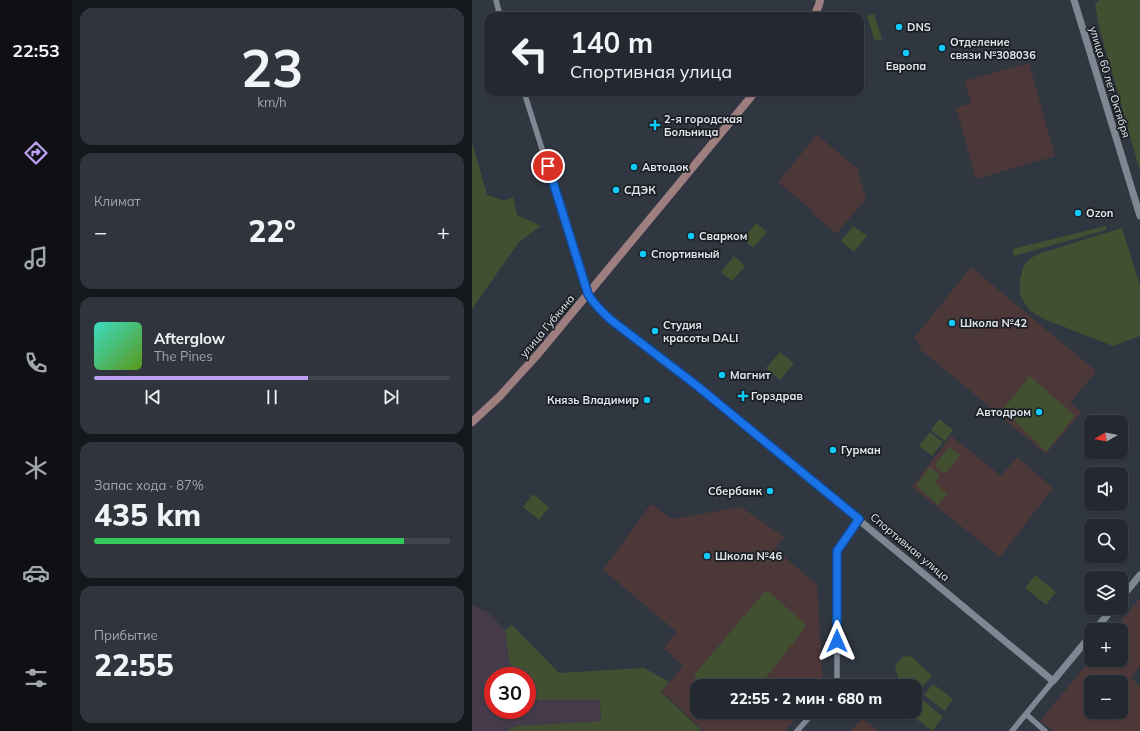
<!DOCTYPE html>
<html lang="ru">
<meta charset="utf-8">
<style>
:root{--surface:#242931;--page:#30353d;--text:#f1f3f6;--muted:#a3a6ab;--line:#41454d;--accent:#bca0f2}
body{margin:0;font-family:Mulish,sans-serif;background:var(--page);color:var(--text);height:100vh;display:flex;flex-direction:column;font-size:15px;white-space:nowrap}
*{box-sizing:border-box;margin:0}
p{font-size:13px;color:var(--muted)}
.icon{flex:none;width:22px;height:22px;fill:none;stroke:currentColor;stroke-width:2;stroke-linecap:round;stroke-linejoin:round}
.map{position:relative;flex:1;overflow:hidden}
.drawer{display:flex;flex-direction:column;gap:8px;padding:8px;background:#14171b;width:400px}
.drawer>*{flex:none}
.hud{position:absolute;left:12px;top:12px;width:380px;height:84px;border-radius:12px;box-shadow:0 1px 3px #0004,0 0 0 1px var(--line);background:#242931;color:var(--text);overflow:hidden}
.needle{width:26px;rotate:261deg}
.controls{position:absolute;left:612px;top:415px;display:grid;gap:8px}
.controls a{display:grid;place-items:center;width:44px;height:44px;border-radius:8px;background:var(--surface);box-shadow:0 1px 3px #0004,0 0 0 1px var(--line);font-size:20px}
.speed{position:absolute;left:12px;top:667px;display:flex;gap:8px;font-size:20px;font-weight:700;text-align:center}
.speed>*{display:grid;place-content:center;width:52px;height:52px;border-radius:50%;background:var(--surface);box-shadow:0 1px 3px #0004,0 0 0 1px var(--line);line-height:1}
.speed .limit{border:6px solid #d22;background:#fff;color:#111}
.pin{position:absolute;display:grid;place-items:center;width:34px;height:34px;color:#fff;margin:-17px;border:2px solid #fff;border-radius:50%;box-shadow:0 1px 4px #0007}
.me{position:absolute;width:44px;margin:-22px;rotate:0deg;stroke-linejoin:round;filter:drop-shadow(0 0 3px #0008)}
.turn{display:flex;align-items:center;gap:14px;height:84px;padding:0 20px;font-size:18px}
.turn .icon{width:52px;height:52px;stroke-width:2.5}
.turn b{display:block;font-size:28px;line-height:34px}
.big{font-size:30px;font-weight:800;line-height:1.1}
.drawer .tile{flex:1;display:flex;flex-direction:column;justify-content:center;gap:6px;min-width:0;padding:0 14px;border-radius:12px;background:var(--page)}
.drawer .dial{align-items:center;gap:0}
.dial b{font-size:52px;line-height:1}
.song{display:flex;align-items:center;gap:12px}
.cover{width:48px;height:48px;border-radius:6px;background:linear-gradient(135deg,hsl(170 70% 55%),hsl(90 70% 35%))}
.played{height:4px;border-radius:2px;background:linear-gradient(90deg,var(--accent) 60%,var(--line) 60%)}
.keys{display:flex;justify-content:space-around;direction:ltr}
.heat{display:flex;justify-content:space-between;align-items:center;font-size:22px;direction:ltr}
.charge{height:6px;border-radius:3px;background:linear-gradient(90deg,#34c759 87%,var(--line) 0)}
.trip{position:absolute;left:218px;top:679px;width:232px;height:40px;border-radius:12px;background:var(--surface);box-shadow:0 1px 3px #0004,0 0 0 1px var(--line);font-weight:800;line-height:40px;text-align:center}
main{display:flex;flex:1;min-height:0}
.menu{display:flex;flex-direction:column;width:72px;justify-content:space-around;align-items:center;background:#0e1014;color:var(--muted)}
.menu .icon{width:28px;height:28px}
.menu .current{color:var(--accent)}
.menu b{font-size:18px;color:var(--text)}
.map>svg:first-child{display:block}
.industrial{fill:#443a4a}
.education{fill:#4d3839;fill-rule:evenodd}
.green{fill:#415031}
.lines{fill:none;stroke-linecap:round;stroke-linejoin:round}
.minor{stroke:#7f8793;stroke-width:5.5}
.tertiary{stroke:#7f8793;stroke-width:7}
.secondary{stroke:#9f7e80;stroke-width:8}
.route-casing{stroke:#114b97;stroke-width:10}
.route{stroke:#1a73e8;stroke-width:7}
.poi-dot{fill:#10cafa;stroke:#1b1e23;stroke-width:1.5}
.labels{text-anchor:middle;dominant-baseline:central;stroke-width:3.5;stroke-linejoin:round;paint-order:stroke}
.poi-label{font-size:11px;font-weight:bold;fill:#e2e6ed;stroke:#1b1e23;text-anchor:start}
.street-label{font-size:11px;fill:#e2e6ed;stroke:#1b1e23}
</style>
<main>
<nav class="menu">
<b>22:53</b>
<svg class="icon current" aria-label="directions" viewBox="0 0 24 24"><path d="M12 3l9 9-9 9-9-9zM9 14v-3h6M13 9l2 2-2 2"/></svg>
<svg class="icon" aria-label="music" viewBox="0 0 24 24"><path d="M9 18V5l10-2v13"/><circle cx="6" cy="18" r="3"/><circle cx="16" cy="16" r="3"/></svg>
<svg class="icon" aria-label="phone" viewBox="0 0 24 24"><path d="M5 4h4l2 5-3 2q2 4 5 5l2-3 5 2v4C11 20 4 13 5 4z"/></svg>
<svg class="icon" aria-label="climate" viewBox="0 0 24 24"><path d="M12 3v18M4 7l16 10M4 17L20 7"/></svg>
<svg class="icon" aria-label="car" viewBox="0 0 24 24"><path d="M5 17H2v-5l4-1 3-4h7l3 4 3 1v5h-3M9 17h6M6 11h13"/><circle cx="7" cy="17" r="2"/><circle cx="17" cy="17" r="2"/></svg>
<svg class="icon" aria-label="filters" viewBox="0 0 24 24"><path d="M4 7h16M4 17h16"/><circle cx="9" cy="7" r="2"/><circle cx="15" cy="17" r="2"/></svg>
</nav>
<section class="drawer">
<div class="tile dial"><b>23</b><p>km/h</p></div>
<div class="tile"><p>Климат</p>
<div class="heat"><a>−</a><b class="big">22°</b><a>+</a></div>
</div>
<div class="tile">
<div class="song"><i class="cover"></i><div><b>Afterglow</b><p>The Pines</p></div></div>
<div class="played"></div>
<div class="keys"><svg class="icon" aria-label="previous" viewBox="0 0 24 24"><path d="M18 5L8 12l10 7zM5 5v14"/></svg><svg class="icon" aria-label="pause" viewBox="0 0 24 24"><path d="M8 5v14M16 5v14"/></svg><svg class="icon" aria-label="next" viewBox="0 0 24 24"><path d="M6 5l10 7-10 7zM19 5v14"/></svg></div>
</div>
<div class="tile"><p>Запас хода · 87%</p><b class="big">435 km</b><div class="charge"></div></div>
<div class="tile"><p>Прибытие</p><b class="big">22:55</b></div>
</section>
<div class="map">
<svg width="668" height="731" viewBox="0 0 668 731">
<rect width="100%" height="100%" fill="#303741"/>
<path class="industrial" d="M 0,605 L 16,612 L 33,630 L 37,660 L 44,676 L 21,676 L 21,710 L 55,710 L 55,700 L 128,700 L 129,721 L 46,726 L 33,731 L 0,731 Z"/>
<path class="education" d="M 557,63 L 583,156 L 504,179 L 484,108 L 499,103 L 493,81 Z
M 345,135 L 385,168 L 394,199 L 364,234 L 340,213 L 341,211 L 306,182 Z
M 499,267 L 624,371 L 598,403 L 609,412 L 574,454 L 447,348 L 449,345 L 442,338 Z
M 479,436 L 529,476 L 545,457 L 581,488 L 528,557 L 440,487 Z
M 179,504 L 200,519 L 269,507 L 312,537 L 303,549 L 345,585 L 351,684 L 350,686 L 225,686 L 225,712 L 328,712 L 313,731 L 232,731 L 190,692 L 211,666 L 192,648 L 205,632 L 131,570 Z
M 668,598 L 668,666 L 659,678 L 668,686 L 668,731 L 580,731 L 568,721 L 619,659 L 619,660 L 649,660 L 649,630 L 642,630 ZM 619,682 L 649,682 L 649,712 L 619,712 Z
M 390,718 L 406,731 L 379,731 Z"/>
<path class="green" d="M 627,0 L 668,0 L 668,171 L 627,27 L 623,4 Z
M 402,14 L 410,39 L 403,41 L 395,16 Z
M 0,142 L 15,195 L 33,201 L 41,197 L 45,215 L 69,226 L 47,242 L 0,309 Z
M 284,223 L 295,232 L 281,248 L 271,239 Z
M 381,226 L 395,236 L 382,252 L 369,241 Z
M 634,226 L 634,230 L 542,256 L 540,249 Z
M 650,228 L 668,286 L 668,336 L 641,346 L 572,319 L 557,310 L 548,295 L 548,279 L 552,265 L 559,258 L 569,253 Z
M 262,256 L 273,266 L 260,281 L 249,272 Z
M 308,352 L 322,363 L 308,380 L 294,368 Z
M 558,376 L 603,416 L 574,452 L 531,409 Z
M 467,419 L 481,430 L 473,441 L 459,430 Z
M 458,432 L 471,442 L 460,456 L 447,446 Z
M 477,447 L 488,456 L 473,474 L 463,465 Z
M 458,467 L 468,475 L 463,483 L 475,494 L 466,505 L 444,485 Z
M 61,494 L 77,507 L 67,520 L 51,507 Z
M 563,575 L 584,592 L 574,605 L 553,588 Z
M 293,591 L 296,591 L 333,624 L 333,628 L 287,686 L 225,686 L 225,701 C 222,692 222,681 224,673 Z
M 40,625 L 87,673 L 172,668 L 197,682 L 189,692 L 230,731 L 33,731 L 45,726 L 129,721 L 128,700 L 55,700 L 55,676 L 44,676 L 37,660 L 33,630 Z
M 439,656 L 460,676 L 445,693 L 443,691 L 443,686 L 437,686 L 426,677 L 423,666 L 430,657 Z
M 461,684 L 481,699 L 473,711 L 452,695 Z
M 447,697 L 471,717 L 460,731 L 436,712 L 443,712 L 443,701 Z"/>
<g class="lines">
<path class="minor" d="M 24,0 L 28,16
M 52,92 L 116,294
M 365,686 L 365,551 L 387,519
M 554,714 L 573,731
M 325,731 L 342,712
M 540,731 L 581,681"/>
<path class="tertiary" d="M 602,0 L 668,216
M 116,294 L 121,302 L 139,320 L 224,385 L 581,681 L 619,635
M 649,598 L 668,575
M 623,630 L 641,608"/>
<path class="secondary" d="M 342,16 L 347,5 L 348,0
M 0,422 L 28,396 L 66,354 L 283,92"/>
</g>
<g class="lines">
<g class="route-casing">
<path id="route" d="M 76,166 L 116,294 C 122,304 130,312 139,320 L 224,385 L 387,519 L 365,551 L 365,641"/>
</g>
<use href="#route" class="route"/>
</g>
<g class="poi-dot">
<circle cx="427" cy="27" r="4"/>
<circle cx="470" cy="48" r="4"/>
<circle cx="434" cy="53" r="4"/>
<path d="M181 119h4v4h4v4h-4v4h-4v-4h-4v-4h4z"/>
<circle cx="162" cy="167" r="4"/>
<circle cx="144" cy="190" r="4"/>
<circle cx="606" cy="213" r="4"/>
<circle cx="219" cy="236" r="4"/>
<circle cx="171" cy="254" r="4"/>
<circle cx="480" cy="323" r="4"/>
<circle cx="183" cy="331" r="4"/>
<circle cx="250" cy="375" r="4"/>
<path d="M269 390h4v4h4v4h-4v4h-4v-4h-4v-4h4z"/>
<circle cx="175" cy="400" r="4"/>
<circle cx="567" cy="412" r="4"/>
<circle cx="361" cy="450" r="4"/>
<circle cx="298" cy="491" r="4"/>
<circle cx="235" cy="556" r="4"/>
</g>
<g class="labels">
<g class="poi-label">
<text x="435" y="27">DNS</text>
<text x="478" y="42">Отделение<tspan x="478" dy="13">связи №308036</tspan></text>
<text x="434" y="66" text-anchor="middle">Европа</text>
<text x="192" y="119">2-я городская<tspan x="192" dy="13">Больница</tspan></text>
<text x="170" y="167">Автодок</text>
<text x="152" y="190">СДЭК</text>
<text x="614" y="213">Ozon</text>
<text x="227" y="236">Сварком</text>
<text x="179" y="254">Спортивный</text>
<text x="488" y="323">Школа №42</text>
<text x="191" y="325">Студия<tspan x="191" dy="13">красоты DALI</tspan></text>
<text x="258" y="375">Магнит</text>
<text x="279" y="396">Горздрав</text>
<text x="167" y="400" text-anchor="end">Князь Владимир</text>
<text x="559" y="412" text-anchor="end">Автодром</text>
<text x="369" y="450">Гурман</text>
<text x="290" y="491" text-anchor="end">Сбербанк</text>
<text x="243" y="556">Школа №46</text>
</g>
<g class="street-label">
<text transform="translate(638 82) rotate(73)">улица 60 лет Октября</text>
<text transform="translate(75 326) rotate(-50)">улица Губкина</text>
<text transform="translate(438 547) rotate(40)">Спортивная улица</text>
</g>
</g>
</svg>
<div class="controls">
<a><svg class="needle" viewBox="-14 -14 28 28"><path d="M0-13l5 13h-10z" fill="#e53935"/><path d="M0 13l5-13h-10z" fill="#a3a6ab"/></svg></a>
<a><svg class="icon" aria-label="sound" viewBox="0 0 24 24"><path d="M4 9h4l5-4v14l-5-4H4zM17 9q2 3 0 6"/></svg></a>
<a><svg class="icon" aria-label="search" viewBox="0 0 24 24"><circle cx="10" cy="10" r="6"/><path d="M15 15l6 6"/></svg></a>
<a><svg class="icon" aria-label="layers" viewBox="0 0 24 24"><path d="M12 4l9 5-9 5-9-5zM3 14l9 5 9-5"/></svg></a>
<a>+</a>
<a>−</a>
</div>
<div class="speed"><div class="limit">30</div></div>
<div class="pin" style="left:76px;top:166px;background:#d93025"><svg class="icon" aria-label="arrive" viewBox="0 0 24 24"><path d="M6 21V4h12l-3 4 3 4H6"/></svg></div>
<svg class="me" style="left:365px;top:641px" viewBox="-20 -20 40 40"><path d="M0-17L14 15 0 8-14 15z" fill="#1a73e8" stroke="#fff" stroke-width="4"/></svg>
<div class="trip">22:55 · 2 мин · 680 m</div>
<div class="hud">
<div class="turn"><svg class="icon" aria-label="left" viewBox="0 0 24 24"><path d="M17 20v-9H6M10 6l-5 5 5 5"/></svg><div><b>140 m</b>Спортивная улица</div></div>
</div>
</div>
</main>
